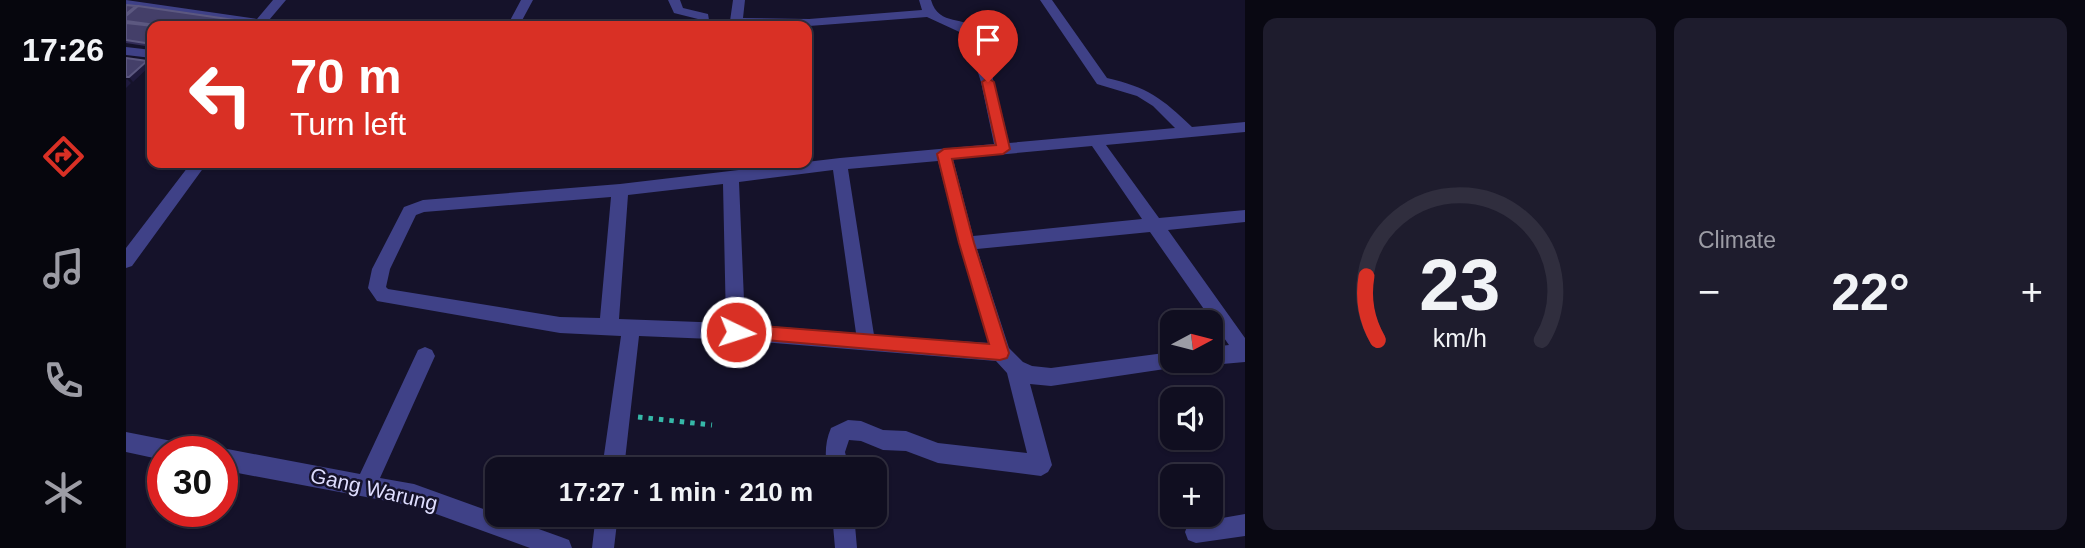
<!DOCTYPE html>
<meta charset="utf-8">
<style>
:root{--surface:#100e20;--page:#1e1c2d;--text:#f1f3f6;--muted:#9c9ca5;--line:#302e3e;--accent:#d93025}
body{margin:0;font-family:Arial,sans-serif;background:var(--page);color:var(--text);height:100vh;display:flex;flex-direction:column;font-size:26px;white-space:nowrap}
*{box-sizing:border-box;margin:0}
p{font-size:23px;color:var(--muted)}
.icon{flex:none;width:38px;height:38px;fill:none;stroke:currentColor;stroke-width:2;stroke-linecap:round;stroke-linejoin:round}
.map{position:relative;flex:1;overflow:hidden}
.details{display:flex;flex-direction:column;gap:18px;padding:18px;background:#090812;width:840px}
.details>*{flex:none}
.top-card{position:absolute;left:21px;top:21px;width:665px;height:147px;border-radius:14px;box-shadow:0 2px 5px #0004,0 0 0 2px var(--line);background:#d93025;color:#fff;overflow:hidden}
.needle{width:46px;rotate:83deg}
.tools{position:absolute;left:1034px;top:310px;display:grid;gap:14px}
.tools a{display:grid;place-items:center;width:63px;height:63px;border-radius:14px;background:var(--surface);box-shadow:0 2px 5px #0004,0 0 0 2px var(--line);font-size:35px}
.speed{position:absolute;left:21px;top:436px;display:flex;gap:14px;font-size:35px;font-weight:700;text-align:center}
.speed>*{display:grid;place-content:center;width:91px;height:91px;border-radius:50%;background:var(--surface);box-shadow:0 2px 5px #0004,0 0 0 2px var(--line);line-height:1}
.speed .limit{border:10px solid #d22;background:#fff;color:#111}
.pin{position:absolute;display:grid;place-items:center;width:60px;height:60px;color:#fff;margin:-72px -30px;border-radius:50% 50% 50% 0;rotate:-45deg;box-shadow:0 0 7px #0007}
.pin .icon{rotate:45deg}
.me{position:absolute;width:77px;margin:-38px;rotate:94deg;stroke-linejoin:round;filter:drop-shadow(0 0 5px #0008)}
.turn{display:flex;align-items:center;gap:24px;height:147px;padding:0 28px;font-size:32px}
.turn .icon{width:91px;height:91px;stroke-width:2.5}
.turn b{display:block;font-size:49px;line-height:60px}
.big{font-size:52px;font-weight:600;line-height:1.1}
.details .widget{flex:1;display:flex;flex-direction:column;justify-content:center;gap:10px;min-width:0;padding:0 24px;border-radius:14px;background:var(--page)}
.details .dial{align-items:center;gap:0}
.dial svg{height:182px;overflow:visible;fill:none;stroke:var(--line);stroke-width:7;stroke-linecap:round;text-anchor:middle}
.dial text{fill:var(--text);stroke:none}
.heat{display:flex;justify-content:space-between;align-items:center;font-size:38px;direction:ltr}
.details .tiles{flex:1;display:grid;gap:18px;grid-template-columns:repeat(2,1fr)}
.trip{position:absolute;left:359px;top:457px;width:402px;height:70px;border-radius:14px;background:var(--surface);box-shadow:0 2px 5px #0004,0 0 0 2px var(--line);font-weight:600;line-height:70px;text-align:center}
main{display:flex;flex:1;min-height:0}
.dock{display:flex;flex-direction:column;width:126px;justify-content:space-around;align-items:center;background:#06060d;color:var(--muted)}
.dock .icon{width:49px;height:49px}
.dock .current{color:var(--accent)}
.dock b{font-size:32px;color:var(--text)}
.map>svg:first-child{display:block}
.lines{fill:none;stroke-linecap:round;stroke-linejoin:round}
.path{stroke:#36b8a8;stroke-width:5;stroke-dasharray:4.5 6;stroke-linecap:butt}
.minor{fill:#3f4187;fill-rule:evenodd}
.wall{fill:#322c57}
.shaded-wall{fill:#1f1a3d}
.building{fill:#443f69;stroke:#5c5880;stroke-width:2}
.route{fill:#d93025;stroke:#8d1f18;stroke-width:2}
.labels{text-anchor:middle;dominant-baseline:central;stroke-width:5;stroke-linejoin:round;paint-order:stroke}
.near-street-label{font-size:21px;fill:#deddfe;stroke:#15122a}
</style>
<main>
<nav class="dock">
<b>17:26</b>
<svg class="icon current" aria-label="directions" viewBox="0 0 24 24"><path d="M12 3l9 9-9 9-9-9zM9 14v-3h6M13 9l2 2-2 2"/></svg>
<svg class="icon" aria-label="music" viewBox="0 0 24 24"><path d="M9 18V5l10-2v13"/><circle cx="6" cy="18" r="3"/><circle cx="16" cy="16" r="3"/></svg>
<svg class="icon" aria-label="phone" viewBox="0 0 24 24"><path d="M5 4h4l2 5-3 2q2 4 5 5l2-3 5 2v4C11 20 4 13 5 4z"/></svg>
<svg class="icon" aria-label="climate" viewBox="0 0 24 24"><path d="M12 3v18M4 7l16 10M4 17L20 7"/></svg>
</nav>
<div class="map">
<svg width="1119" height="548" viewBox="0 0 1119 548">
<rect width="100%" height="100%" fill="#15122a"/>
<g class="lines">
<path class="path" d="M 512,417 L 586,425"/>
<path class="minor" d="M 0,0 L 131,19 L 147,0 L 160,0 L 138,26 L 0,8 Z
M 395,0 L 407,0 L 393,26 L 381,26 Z
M 542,0 L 554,0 L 557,8 L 582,14 L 584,26 L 572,26 L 572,19 L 548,13 Z
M 607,0 L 619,0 L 617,18 L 683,19 L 796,10 L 793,0 L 805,0 C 813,28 840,14 852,32 C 856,38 857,47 859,53 C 869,83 876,113 883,143 L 1049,128 L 1027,106 L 1011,96 L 971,84 L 914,0 L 926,0 L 981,78 C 1021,87 1036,98 1066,127 L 1119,122 L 1119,132 L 980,145 L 1033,218 L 1119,210 L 1119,222 L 1042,230 L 1119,338 L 1119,362 L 1085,365 L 1078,362 L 1085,360 L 1085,347 L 1103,345 L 1024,232 L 851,249 L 883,348 L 897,362 L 906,366 L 925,368 L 1046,352 L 1046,360 L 1061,360 L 1059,366 L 925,386 L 904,384 L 926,465 L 922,472 L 915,476 L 812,463 L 780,451 L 757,450 L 735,441 L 723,440 L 719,452 L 723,469 L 701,469 C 699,454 699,442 705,428 L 722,420 L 735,421 L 757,430 L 780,431 L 812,443 L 901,453 L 881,373 L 870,361 L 610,340 L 513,336 L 498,469 L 476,469 L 495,336 L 434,333 L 251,301 L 242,288 L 246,269 L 278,207 L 297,200 L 494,184 L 714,158 L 868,144 L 855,82 L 840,35 L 801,17 L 683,26 L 610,25 L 604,21 ZM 966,146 L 1016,219 L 847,236 L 827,159 ZM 812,161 L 833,243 L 863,343 L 748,335 L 722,169 ZM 707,170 L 730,333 L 619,324 L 613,182 ZM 597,184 L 600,323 L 493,319 L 502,195 ZM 485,197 L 474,318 L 434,317 L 262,289 L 260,287 L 264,269 L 290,215 L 298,212 Z
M 0,47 L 26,50 L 26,58 L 0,55 Z
M 65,163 L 81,163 L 6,266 L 0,268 L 0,248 Z
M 299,347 L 306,350 L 309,356 L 254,478 L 288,484 L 435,537 L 443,540 L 446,548 L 404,548 L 288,506 L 96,470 L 96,452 L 89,452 L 96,448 L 234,474 L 292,350 Z
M 0,432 L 51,442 L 58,445 L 61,452 L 37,452 L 37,460 L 0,452 Z
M 470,514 L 492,514 L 488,548 L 466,548 Z
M 706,514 L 728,514 L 731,548 L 709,548 Z
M 1119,514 L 1119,536 L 1070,543 L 1062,540 L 1059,532 L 1062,524 Z"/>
</g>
<path class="wall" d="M 0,5 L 10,6 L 11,7 L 122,22 L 125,26 L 26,26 L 26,47 L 0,43 Z"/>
<path class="shaded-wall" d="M 21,61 L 25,65 L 7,82 L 3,77 Z
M 1,79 L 5,83 L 0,88 L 0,80 Z"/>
<path class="building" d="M 0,5 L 10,6 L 0,14 Z
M 12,6 L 122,22 L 118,26 L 37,26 L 0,21 L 0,16 Z
M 0,23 L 27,26 L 26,44 L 0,40 Z
M 0,58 L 21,61 L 3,77 L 0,77 Z"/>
<path class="route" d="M 862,78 L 868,82 L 884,149 L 877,154 L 826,159 L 848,243 L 883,353 L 881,358 L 874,360 L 604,337 L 601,332 L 604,327 L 610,324 L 863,344 L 833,243 L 811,154 L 818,149 L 870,145 L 856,82 Z"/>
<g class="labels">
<g class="near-street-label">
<text transform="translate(248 489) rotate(13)">Gang Warung</text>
</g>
</g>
</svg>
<div class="tools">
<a><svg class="needle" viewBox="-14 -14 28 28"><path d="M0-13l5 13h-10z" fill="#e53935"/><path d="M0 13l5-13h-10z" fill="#9c9ca5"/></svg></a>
<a><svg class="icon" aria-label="sound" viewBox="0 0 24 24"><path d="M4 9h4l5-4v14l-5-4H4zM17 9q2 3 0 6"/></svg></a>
<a>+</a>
</div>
<div class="speed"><div class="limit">30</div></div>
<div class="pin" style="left:862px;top:82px;background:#d93025"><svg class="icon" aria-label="arrive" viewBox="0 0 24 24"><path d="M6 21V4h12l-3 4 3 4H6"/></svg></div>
<svg class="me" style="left:610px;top:332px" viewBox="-20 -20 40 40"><circle r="17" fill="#d93025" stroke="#fff" stroke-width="3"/><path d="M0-11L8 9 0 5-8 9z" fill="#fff"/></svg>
<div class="trip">17:27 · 1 min · 210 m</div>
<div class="top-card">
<div class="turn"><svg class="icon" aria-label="left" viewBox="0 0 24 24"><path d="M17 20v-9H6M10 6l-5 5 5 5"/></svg><div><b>70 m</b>Turn left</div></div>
</div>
</div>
<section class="details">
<div class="tiles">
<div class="widget dial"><svg viewBox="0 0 100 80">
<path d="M14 69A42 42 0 1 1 86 69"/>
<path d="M14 69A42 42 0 0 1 9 41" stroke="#d93025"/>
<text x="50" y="56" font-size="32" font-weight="700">23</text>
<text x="50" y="72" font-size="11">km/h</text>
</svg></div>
<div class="widget"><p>Climate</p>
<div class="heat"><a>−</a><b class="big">22°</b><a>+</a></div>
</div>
</div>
</section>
</main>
